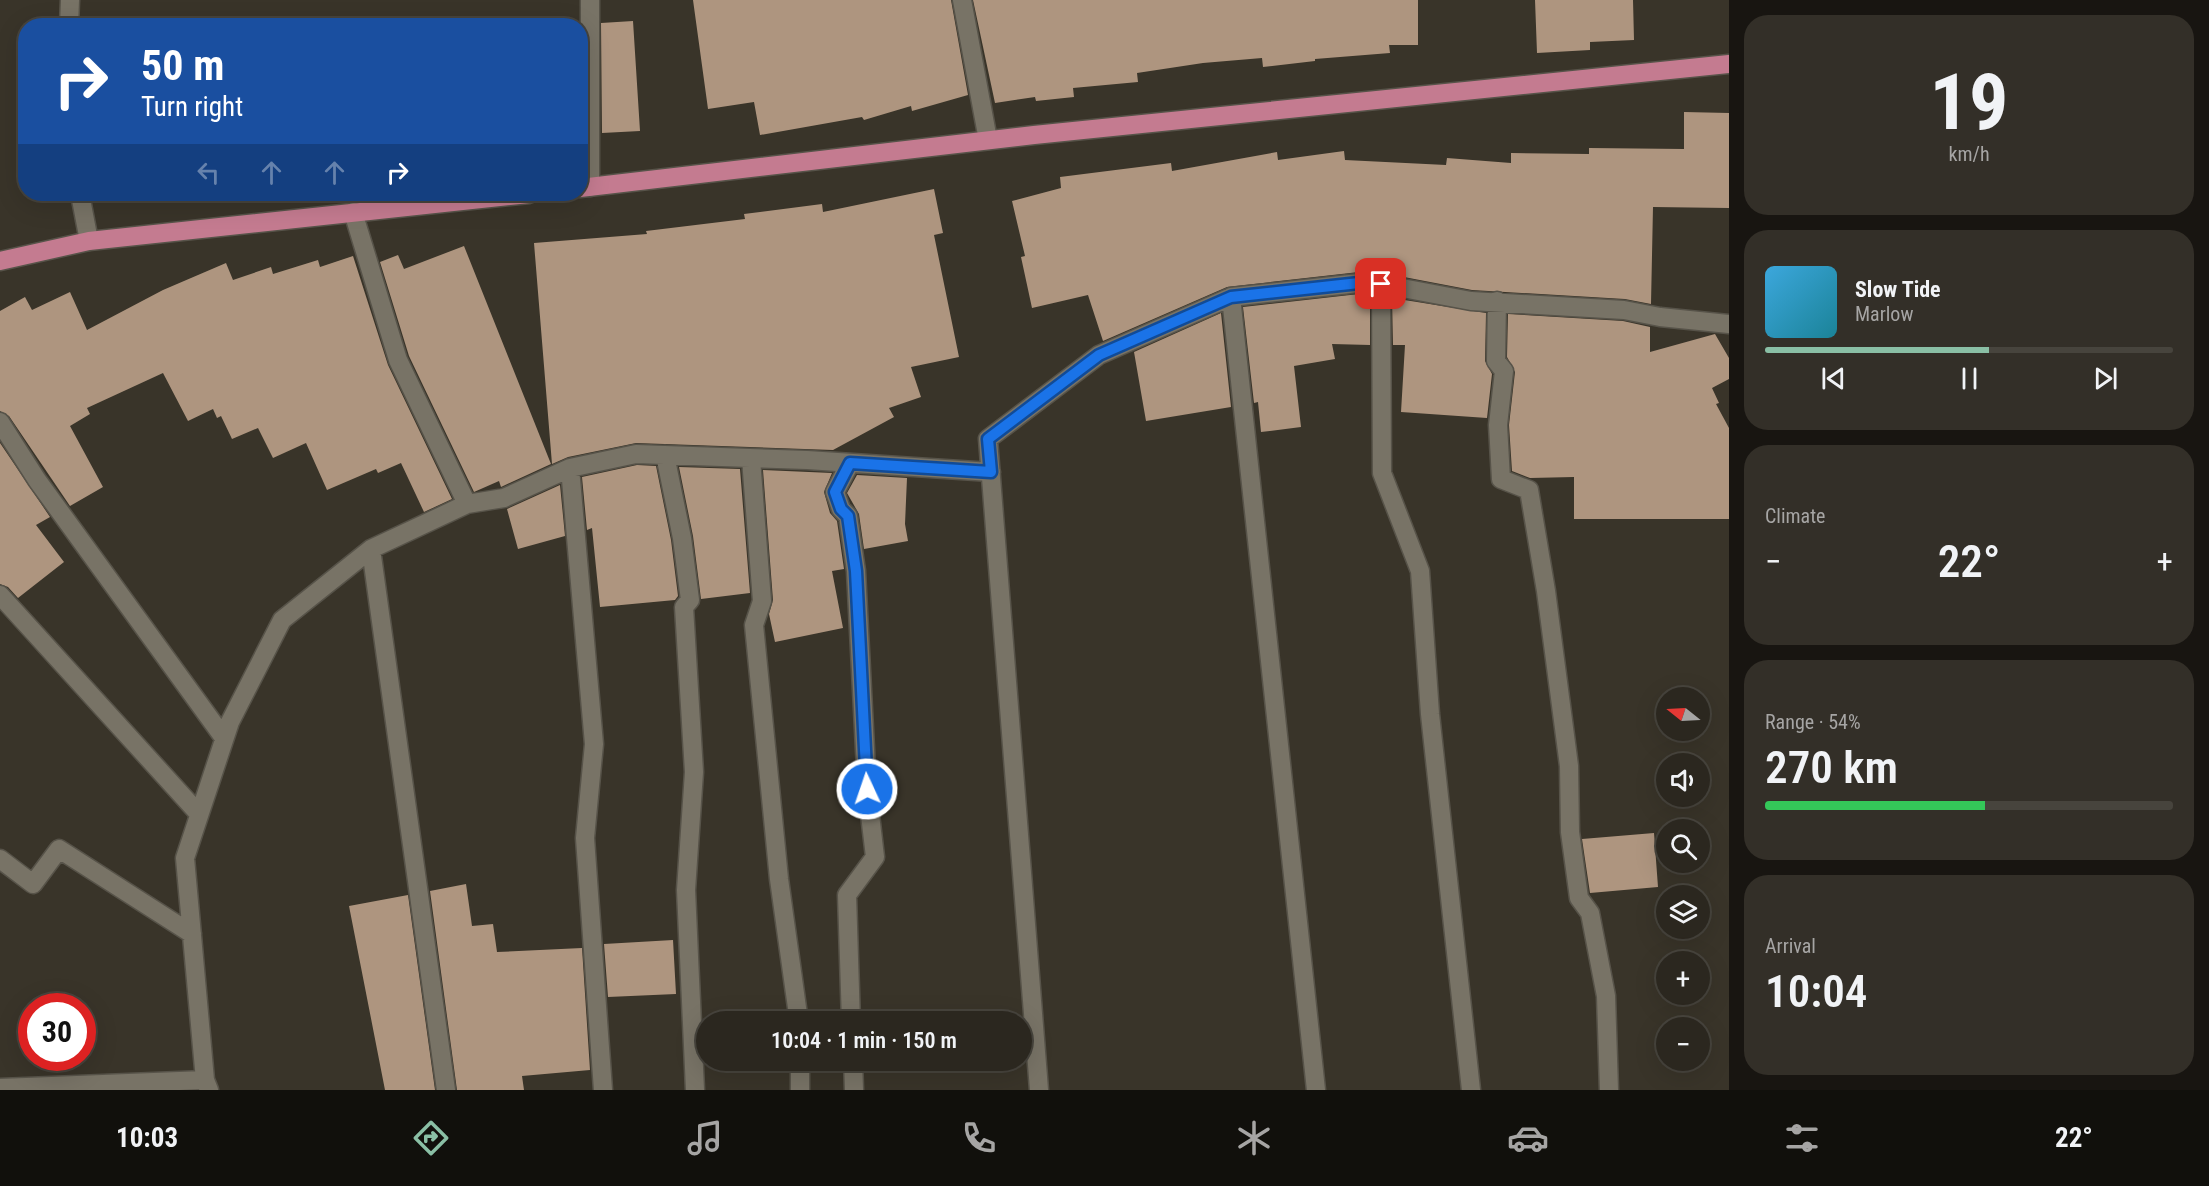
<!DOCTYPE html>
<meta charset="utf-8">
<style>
:root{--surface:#2b271f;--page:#332f28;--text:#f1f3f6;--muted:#a6a5a4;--line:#47443d;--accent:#8abfa5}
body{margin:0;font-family:"Roboto Condensed",sans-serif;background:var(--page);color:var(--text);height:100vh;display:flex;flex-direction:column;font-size:22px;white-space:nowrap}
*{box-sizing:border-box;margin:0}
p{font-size:20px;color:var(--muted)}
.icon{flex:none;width:33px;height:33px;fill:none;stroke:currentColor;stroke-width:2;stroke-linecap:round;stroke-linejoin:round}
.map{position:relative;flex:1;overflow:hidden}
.drawer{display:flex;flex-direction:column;gap:15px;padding:15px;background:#181511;width:480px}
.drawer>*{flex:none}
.banner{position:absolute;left:18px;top:18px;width:570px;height:183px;border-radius:24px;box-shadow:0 6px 24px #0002,0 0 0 2px var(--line);background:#1a4fa0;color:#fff;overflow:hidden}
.needle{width:39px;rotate:288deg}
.buttons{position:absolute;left:1656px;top:687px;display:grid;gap:12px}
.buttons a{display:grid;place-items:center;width:54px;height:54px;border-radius:50%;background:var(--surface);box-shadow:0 6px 24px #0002,0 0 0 2px var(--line);font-size:30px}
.speed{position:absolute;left:18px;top:993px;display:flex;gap:12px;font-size:30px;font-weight:700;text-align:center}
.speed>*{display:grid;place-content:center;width:78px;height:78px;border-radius:50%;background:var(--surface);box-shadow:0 6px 24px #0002,0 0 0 2px var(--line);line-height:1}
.speed .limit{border:9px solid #d22;background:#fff;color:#111}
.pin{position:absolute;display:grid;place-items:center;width:51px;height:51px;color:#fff;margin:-26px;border-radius:12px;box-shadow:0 3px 9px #0006}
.me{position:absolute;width:66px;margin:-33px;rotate:357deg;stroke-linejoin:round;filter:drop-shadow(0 0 4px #0008)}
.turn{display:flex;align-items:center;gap:21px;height:126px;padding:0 24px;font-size:27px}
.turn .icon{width:78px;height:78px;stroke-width:2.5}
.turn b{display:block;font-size:42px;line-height:51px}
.lanes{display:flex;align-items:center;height:57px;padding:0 24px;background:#0003;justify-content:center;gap:30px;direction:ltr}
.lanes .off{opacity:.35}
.big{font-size:45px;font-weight:600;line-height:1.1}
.drawer .widget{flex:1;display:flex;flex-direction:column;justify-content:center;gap:9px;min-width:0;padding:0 21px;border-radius:24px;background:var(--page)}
.drawer .dial{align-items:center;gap:0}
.dial b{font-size:78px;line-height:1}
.song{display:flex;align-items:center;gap:18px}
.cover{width:72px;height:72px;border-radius:9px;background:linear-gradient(135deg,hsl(200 70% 55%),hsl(190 70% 35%))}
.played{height:6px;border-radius:3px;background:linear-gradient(90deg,var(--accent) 55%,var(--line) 55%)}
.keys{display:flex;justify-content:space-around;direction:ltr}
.heat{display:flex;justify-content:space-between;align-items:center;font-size:33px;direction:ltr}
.charge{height:9px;border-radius:4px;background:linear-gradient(90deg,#34c759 54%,var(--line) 0)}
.trip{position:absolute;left:696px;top:1011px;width:336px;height:60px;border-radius:30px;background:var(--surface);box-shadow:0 6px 24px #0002,0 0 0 2px var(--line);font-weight:600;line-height:60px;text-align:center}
.menu{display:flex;height:96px;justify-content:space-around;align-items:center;background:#11100c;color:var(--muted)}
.menu .icon{width:42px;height:42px}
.menu .active{color:var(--accent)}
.menu b{font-size:27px;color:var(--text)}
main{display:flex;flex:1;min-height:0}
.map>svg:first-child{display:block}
.building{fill:#ae957f}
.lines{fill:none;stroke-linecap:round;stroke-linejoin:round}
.minor-casing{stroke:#575349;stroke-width:21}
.major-casing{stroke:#575349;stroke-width:21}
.minor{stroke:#787366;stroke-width:18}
.major{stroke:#c47b90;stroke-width:18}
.route-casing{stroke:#114b97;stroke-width:15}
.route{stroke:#1a73e8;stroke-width:10}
</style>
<main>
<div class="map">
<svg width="1729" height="1090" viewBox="0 0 1729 1090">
<rect width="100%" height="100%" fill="#393429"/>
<path class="building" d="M 693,0 L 951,0 L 968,95 L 912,111 L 911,106 L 864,120 L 862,117 L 760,135 L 754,102 L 708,109 Z
M 973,0 L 1418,0 L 1418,45 L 1389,45 L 1390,53 L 1315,59 L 1315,61 L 1263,67 L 1262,58 L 1203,63 L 1137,73 L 1138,82 L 1073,88 L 1074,97 L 1036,101 L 1035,97 L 995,103 Z
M 1535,0 L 1633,0 L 1634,40 L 1590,42 L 1590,50 L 1537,53 Z
M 633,21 L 640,131 L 602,133 L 601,23 Z
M 1684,112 L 1729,113 L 1729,208 L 1653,207 L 1651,304 L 1625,299 L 1472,290 L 1383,273 L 1359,272 L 1227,287 L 1103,341 L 1088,295 L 1032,308 L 1021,257 L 1025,256 L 1012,201 L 1061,188 L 1060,177 L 1171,163 L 1172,171 L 1277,152 L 1278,160 L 1344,151 L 1345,160 L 1446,165 L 1447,158 L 1511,163 L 1511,153 L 1589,154 L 1589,148 L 1684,149 Z
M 934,189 L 943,233 L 934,235 L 959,357 L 911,367 L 921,397 L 889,408 L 894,417 L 833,450 L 636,443 L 568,457 L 552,464 L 534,243 L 647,234 L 646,231 L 745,219 L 744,214 L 822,204 L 823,212 Z
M 464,246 L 551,464 L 501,487 L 499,481 L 474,492 L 409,356 L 380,262 L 398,255 L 404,269 Z
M 353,256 L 388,365 L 452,499 L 424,512 L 401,463 L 378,473 L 376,469 L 327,490 L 306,443 L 273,458 L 258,428 L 232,439 L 221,416 L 217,418 L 213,409 L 188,421 L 163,373 L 87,408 L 90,414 L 70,426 L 103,487 L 70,506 L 9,416 L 0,411 L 0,311 L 25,297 L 32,310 L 70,292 L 87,330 L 163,290 L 226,263 L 233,280 L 271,267 L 273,274 L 318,260 L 320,267 Z
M 1359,294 L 1370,295 L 1370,345 L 1332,344 L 1335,359 L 1294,366 L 1301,427 L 1261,432 L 1258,402 L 1254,403 L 1243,307 Z
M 1392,298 L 1486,313 L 1485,361 L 1492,374 L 1487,418 L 1401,412 L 1405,345 L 1393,345 Z
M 1221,313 L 1231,407 L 1146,421 L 1134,352 Z
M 1508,314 L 1623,321 L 1650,327 L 1650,352 L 1715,334 L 1729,358 L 1729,379 L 1712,388 L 1719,403 L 1716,404 L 1729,428 L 1729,519 L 1574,519 L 1574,477 L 1530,478 L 1512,471 L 1509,425 L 1515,372 L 1507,357 Z
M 0,443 L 50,517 L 36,525 L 64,562 L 18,598 L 8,587 L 0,584 Z
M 637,465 L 656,466 L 671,540 L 678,596 L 675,600 L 600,607 L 592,528 L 587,530 L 582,477 Z
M 679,467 L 740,469 L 750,593 L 701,599 L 693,536 Z
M 763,470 L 832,473 L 824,492 L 830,513 L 837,521 L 844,569 L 832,571 L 843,628 L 775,642 L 769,614 L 773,600 Z
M 857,475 L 907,478 L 905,524 L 908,541 L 864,549 L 859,514 L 847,493 Z
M 560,485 L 565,536 L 518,549 L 507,509 Z
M 1654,833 L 1658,887 L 1590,893 L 1582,839 Z
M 466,884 L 472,926 L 493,924 L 497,952 L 582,948 L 590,1070 L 522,1076 L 524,1090 L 457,1090 L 430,891 Z
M 408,895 L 435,1090 L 385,1090 L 349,906 Z
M 673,940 L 676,994 L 608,997 L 604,944 Z"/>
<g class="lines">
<g class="minor-casing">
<path id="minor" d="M 962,0 L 988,140
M 69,26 L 70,0
M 590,187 L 590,0
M 80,194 L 89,241
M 353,212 L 398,360 L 467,504
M 1381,284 L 1382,473 L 1420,571 L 1430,714 L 1471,1090
M 1231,297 L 1316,1090
M 1497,301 L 1496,361 L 1504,371 L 1498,425 L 1501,479 L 1529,490 L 1546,591 L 1569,766 L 1570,832 L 1579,898 L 1590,913 L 1606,996 L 1609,1090
M 0,422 L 37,480 L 224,738
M 665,455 L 682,538 L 690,600 L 684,607 L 694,772 L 686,890 L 695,1090
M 751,459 L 762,601 L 754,625 L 779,879 L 799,1022
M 850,463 L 835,492 L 841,509 L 848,516 L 856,571 L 867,789 L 875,857 L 847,895 L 851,1022
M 570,468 L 594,744 L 585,838 L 603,1090
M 371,549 L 446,1090
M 0,595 L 199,814
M 0,859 L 33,884 L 59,849 L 192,934
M 800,1060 L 800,1090
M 853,1060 L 854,1090
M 0,1088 L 205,1080
M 209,1090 L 205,1080 L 185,858 L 230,722 L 282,620 L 371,549 L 467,504 L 504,498 L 570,468 L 636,454 L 807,460 L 991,472
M 1039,1090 L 988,439 L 1099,355 L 1231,297 L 1359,283 L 1381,284 L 1471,301 L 1624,310 L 1660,317 L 1729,324"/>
</g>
<g class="major-casing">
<path id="major" d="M 580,188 L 1034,135 L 1729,64
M 0,261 L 89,241 L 529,194"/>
</g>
<use href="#minor" class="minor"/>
<use href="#major" class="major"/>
</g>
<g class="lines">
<g class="route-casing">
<path id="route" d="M 867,789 L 856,571 L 848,516 L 841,509 L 835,492 L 850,463 L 991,472 L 988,439 L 1099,355 L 1231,297 L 1359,283 L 1381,284"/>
</g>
<use href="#route" class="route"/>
</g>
</svg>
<div class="buttons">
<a><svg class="needle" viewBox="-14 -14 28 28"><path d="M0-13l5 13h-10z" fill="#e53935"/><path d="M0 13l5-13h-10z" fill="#a6a5a4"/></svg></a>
<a><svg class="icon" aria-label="sound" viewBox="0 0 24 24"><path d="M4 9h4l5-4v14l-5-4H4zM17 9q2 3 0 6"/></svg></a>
<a><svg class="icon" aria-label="search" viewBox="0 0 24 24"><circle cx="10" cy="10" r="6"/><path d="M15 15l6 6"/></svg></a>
<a><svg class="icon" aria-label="layers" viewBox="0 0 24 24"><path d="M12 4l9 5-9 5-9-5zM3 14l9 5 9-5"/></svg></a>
<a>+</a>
<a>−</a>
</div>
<div class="speed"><div class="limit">30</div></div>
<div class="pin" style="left:1381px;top:284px;background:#d93025"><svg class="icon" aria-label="arrive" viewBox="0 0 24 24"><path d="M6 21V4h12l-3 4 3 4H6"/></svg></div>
<svg class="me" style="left:867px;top:789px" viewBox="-20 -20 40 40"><circle r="17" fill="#1a73e8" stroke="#fff" stroke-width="3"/><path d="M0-11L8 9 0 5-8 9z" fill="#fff"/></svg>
<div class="trip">10:04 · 1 min · 150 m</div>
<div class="banner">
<div class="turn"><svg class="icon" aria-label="right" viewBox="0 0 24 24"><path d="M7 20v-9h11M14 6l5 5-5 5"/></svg><div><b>50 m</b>Turn right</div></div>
<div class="lanes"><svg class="icon off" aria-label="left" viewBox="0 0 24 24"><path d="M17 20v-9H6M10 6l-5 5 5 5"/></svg><svg class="icon off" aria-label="ahead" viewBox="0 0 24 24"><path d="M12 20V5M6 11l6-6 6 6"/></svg><svg class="icon off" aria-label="ahead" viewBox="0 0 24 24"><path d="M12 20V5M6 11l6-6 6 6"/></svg><svg class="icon" aria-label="right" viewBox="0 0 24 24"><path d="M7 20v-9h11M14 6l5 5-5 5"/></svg></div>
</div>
</div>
<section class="drawer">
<div class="widget dial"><b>19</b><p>km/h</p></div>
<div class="widget">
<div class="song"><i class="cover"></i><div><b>Slow Tide</b><p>Marlow</p></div></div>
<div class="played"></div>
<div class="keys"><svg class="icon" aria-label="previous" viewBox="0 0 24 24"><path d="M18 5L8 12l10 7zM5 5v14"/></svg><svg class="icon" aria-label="pause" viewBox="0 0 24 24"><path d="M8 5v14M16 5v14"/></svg><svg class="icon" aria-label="next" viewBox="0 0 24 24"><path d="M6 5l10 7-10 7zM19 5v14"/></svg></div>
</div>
<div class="widget"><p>Climate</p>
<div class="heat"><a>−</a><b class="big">22°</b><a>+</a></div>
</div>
<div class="widget"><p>Range · 54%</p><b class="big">270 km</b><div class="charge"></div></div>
<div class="widget"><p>Arrival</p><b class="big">10:04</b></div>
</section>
</main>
<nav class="menu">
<b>10:03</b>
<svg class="icon active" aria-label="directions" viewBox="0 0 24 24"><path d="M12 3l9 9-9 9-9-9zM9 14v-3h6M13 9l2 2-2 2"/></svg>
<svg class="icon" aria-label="music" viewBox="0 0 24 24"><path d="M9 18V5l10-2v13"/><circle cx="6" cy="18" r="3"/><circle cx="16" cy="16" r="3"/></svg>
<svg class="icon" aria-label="phone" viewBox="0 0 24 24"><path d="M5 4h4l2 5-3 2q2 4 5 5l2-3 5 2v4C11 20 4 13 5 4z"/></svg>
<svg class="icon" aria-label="climate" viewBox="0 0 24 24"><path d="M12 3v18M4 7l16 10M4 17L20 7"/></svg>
<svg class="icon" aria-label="car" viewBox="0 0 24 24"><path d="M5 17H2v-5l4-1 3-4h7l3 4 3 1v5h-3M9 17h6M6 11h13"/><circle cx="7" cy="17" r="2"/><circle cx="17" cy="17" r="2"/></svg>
<svg class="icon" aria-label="filters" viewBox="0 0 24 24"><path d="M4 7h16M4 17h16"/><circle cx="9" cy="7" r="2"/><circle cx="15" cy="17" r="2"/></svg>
<b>22°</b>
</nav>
